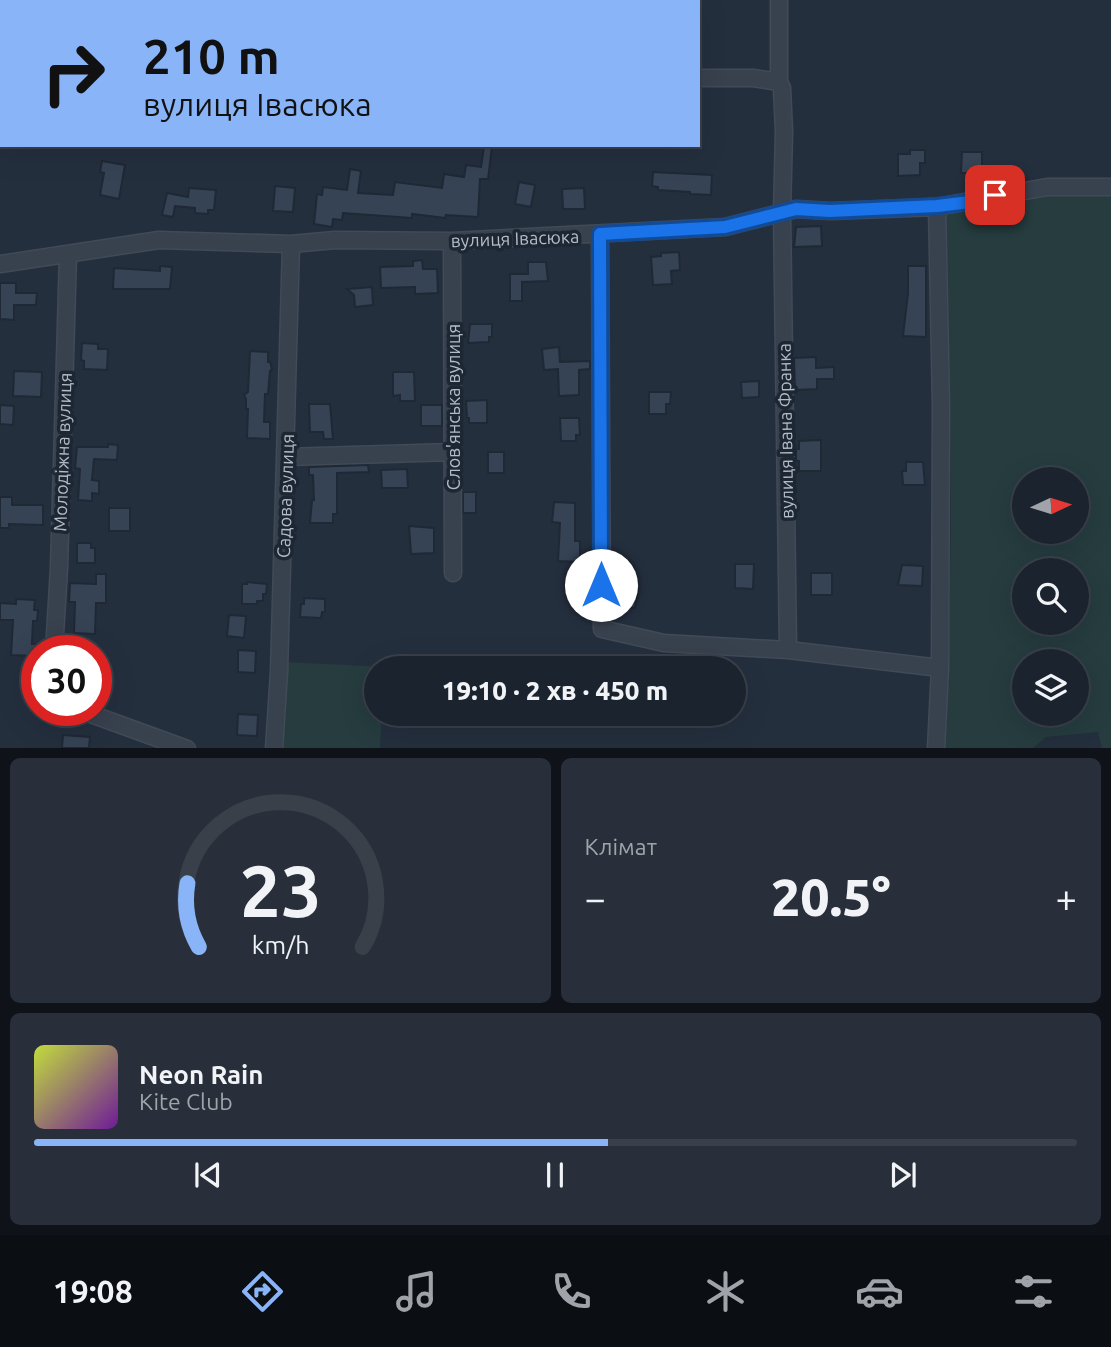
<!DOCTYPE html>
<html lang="uk">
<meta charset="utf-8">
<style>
:root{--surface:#1b232e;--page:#282f3a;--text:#f1f3f6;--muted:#a0a4aa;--line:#39404a;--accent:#8ab4f8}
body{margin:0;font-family:Ubuntu,sans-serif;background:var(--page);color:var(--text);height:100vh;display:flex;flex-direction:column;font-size:26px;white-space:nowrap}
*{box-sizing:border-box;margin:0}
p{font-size:23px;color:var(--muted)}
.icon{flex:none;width:38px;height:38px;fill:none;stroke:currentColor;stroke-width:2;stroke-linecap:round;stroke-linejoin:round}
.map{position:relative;height:748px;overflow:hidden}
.panel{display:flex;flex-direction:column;gap:10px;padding:10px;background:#0f1319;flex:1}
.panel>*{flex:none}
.hud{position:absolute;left:0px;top:0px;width:700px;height:147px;box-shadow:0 7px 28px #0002,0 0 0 2px var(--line);background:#8ab4f8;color:#111;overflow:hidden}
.needle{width:46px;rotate:86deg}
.tools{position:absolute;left:1012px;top:467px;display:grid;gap:14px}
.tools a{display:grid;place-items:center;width:77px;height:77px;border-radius:50%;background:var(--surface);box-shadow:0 7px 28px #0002,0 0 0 2px var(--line);font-size:35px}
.speed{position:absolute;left:21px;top:635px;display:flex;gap:14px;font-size:35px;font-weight:700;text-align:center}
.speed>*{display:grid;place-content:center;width:91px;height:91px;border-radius:50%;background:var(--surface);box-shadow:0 7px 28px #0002,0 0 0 2px var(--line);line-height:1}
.speed .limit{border:10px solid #d22;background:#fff;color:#111}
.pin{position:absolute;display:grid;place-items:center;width:60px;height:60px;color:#fff;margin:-30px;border-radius:14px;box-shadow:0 4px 10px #0006}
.me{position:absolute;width:77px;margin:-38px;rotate:0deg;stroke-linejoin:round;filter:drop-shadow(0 0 5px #0008)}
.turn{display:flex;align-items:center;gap:24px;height:147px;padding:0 28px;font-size:32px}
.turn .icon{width:91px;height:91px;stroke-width:2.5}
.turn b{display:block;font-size:49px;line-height:60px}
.big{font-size:52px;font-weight:800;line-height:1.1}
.panel .widget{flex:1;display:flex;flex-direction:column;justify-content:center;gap:10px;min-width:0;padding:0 24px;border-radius:10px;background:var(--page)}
.panel .dial{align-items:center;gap:0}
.dial svg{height:182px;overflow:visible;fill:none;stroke:var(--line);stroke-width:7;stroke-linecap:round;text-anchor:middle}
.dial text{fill:var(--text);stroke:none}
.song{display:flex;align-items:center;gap:21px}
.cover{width:84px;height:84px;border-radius:10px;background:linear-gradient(135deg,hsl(70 70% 55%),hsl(280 70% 35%))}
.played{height:7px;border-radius:4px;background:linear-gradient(90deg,var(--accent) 55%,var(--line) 55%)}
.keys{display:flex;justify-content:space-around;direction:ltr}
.heat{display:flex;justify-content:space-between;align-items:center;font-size:38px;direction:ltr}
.panel .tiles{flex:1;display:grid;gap:10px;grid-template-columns:1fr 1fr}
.widget:last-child{grid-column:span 2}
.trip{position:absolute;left:364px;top:656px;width:382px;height:70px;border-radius:35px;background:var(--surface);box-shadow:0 7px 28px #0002,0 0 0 2px var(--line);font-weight:800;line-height:70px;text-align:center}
.tabs{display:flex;height:112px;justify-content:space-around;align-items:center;background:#0b0e12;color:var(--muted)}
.tabs .icon{width:49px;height:49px}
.tabs .active{color:var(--accent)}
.tabs b{font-size:32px;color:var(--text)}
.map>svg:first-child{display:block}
.green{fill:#263c3f;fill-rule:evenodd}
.building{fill:#364354;stroke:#1f2835;stroke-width:2}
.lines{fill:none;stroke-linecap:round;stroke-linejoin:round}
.minor-casing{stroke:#414a57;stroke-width:19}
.minor{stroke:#38414e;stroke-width:16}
.route-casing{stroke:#114b97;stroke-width:18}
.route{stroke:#1a73e8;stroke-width:12}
.labels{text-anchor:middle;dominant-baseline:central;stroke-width:7;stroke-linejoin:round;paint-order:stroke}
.street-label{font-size:18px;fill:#b4bcc9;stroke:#1d2633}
</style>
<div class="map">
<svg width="1111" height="749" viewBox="0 0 1111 749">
<rect width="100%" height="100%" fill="#242f3e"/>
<path class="green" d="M 1046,192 L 1111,193 L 1111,748 L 1102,748 L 1098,732 L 1046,737 L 1033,748 L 940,749 C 958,571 949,391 945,213 ZM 1024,480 L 1076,480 L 1076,532 L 1024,532 ZM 1024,570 L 1076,570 L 1076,623 L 1024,623 ZM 1024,662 L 1076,662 L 1076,714 L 1024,714 Z
M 286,662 L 385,667 L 376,668 L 376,714 L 382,714 L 380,748 L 282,749 Z"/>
<path class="building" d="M 484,146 L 492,147 L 488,179 L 480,179 L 478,217 L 446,215 L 445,218 L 412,214 L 412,218 L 343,213 L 342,220 L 333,219 L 332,227 L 314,224 L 317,194 L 322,195 L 323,187 L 347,190 L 350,169 L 361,171 L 358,193 L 393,195 L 395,182 L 442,188 L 444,174 L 464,177 L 466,165 L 481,167 Z
M 910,150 L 925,150 L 925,163 L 920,163 L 920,175 L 898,176 L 898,154 L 910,154 Z
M 962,152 L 982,152 L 982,173 L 961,173 Z
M 102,161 L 125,165 L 119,199 L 100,195 L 104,173 L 100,172 Z
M 653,172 L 712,175 L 711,195 L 690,194 L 690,192 L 658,190 L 658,187 L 652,186 Z
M 519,182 L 535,185 L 531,207 L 515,204 Z
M 275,186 L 295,188 L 293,212 L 273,211 Z
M 189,188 L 216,190 L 214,210 L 208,210 L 208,214 L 195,213 L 195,208 L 175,206 L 173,217 L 162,215 L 167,193 L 188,197 Z
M 584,188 L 585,209 L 563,209 L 562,189 Z
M 821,226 L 822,246 L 794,247 L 796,227 Z
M 679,252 L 680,270 L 671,271 L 672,284 L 653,285 L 651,257 L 661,256 L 661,253 Z
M 422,260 L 423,269 L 437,269 L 438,293 L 415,294 L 415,287 L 381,288 L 380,267 L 413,266 L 413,261 Z
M 528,262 L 546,262 L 548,281 L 522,282 L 522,301 L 510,301 L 510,274 L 528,274 Z
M 160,266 L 172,267 L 170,289 L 113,289 L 114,268 L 160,271 Z
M 908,266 L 926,266 L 926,337 L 903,336 L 908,293 Z
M 0,283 L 16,283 L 16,293 L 37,293 L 36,305 L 14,305 L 14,320 L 0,319 Z
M 372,287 L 373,305 L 355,307 L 354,295 L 347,289 Z
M 470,324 L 492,324 L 492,337 L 489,337 L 489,342 L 468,343 Z
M 82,343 L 98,344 L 98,349 L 108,349 L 107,370 L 84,369 L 84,361 L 81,360 Z
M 559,347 L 560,362 L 590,361 L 590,369 L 579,370 L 579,395 L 559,396 L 558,369 L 544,370 L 542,349 Z
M 250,351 L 268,352 L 268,362 L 270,362 L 272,369 L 270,371 L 268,394 L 265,394 L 264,422 L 270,422 L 270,439 L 247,438 L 248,409 L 246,409 L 246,399 L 244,395 L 248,392 Z
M 816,357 L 816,368 L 834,367 L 834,379 L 817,379 L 817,389 L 795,390 L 794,358 Z
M 14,371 L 42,372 L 41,397 L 13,396 Z
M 393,372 L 414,372 L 415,401 L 400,401 L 400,395 L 393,396 Z
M 759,381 L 759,397 L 742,398 L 741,382 Z
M 649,392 L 671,392 L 670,404 L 666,404 L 666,414 L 649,414 Z
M 487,400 L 487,423 L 469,423 L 469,418 L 467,418 L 466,401 Z
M 309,404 L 330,404 L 333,439 L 324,439 L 323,432 L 310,432 Z
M 0,405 L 14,406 L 13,425 L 0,424 Z
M 421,405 L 442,405 L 442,426 L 421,426 Z
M 560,418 L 579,418 L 580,435 L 576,435 L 576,441 L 561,441 Z
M 821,440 L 821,471 L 799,471 L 799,461 L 796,461 L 796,449 L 799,449 L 799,441 Z
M 108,444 L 118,445 L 117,460 L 94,459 L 92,480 L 99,481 L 99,494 L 92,493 L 92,501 L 78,500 L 80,469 L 75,468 L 77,447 L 108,447 Z
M 488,452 L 504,452 L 504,473 L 488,473 Z
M 906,462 L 923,462 L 925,485 L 903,485 L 902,471 L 906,471 Z
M 368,465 L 369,472 L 337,473 L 337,514 L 333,514 L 333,523 L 310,523 L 312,500 L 314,500 L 313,475 L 309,475 L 309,467 Z
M 407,469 L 408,488 L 382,488 L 381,470 Z
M 463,492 L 476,492 L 476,513 L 463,513 Z
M 0,497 L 12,497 L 12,505 L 43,505 L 43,525 L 9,524 L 9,528 L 0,528 Z
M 554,502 L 575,503 L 575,541 L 580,541 L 580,562 L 558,561 L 560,523 L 552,522 Z
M 109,508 L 130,508 L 130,531 L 109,531 Z
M 409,526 L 434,528 L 434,553 L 411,554 Z
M 77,543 L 91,543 L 91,548 L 95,548 L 95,563 L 77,563 Z
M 735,564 L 754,564 L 753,589 L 735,588 Z
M 902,565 L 923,566 L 922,586 L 898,585 Z
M 811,573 L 832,573 L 832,595 L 811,595 Z
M 96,574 L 106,574 L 106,603 L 96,603 L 95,634 L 74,633 L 75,602 L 69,602 L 70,583 L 96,584 Z
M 247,582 L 267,584 L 266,594 L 263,594 L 263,601 L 257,601 L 257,604 L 242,604 L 242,584 L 247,584 Z
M 619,585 L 638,590 L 635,608 L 614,606 Z
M 304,598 L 325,599 L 325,612 L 322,612 L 321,618 L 300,617 L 301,604 L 304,604 Z
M 16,599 L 35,600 L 34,610 L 38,610 L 37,621 L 33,621 L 32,644 L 36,644 L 35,656 L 11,655 L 13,620 L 0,620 L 0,603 L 16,604 Z
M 229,615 L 246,616 L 244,638 L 227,636 Z
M 238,650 L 256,651 L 255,673 L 238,672 Z
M 238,714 L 258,715 L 257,736 L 237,735 Z
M 63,735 L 90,737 L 89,748 L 62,748 Z"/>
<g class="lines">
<g class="minor-casing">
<path id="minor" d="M 779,0 L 779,82 L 782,88 L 784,132 L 782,213 L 788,650
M 385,2 L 385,0
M 590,2 L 590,0
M 698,78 L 753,78 L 779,82
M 600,235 L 602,629 L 664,643 L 788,650 L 940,668 L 941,407 L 937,207
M 452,241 L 453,573
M 0,264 L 159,240 L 291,244 L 335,240 L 452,241 L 725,227 L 796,209 L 830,211 L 937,207 L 1047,187 L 1111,187
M 286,457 L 453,452
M 54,651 L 59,568 L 68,254
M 80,710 L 187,749
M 274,749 L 279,672 L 291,244
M 936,749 L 940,668"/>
</g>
<use href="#minor" class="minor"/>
</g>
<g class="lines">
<g class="route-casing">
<path id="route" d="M 601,585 L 600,234 L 725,227 L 796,209 L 830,211 L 937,206 L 978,201 L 995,195"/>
</g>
<use href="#route" class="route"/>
</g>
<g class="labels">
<g class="street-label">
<text transform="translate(515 238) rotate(-2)">вулиця Івасюка</text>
<text transform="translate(453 407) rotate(-90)">Слов'янська вулиця</text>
<text transform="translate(785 431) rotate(-91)">вулиця Івана Франка</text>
<text transform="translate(62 452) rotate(-88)">Молодіжна вулиця</text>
<text transform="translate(285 496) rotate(-88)">Садова вулиця</text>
</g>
</g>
</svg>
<div class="tools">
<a><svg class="needle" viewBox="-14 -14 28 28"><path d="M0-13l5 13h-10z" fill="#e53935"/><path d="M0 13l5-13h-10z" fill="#a0a4aa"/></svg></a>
<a><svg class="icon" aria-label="search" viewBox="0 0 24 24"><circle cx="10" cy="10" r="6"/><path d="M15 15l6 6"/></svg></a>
<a><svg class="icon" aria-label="layers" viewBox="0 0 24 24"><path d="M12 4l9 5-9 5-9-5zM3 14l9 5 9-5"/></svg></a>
</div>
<div class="speed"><div class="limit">30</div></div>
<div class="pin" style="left:995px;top:195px;background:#d93025"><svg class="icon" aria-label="arrive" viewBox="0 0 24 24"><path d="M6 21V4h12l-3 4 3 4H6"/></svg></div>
<svg class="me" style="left:601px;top:585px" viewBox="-20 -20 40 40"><circle r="19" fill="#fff"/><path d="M0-13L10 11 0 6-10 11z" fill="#1a73e8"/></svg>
<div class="trip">19:10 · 2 хв · 450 m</div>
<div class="hud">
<div class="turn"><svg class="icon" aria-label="right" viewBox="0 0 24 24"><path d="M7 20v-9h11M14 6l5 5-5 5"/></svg><div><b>210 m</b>вулиця Івасюка</div></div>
</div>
</div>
<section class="panel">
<div class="tiles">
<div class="widget dial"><svg viewBox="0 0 100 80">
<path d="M14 69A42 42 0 1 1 86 69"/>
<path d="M14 69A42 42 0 0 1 9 41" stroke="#8ab4f8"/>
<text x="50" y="56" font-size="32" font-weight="700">23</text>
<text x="50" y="72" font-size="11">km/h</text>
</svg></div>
<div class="widget"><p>Клімат</p>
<div class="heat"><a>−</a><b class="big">20.5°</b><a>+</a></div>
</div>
<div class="widget">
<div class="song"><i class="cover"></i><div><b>Neon Rain</b><p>Kite Club</p></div></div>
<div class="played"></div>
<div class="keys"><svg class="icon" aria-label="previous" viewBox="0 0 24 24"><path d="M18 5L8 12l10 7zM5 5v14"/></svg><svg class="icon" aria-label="pause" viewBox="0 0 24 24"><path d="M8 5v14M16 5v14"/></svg><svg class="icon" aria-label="next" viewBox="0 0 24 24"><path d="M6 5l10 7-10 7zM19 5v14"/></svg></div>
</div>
</div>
</section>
<nav class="tabs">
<b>19:08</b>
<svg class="icon active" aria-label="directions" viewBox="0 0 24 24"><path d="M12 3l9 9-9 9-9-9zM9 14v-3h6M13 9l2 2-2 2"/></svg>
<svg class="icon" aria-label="music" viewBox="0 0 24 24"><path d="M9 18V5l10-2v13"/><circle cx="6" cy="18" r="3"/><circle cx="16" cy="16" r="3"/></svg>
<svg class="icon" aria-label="phone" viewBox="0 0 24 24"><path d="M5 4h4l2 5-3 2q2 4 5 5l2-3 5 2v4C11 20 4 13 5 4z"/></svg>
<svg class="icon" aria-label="climate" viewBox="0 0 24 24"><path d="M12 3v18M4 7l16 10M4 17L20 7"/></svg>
<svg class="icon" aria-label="car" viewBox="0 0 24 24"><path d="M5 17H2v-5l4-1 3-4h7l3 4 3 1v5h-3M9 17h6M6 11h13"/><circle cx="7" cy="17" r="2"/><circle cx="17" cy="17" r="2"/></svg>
<svg class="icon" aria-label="filters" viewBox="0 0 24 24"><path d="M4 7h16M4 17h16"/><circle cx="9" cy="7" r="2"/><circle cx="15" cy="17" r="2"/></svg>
</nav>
